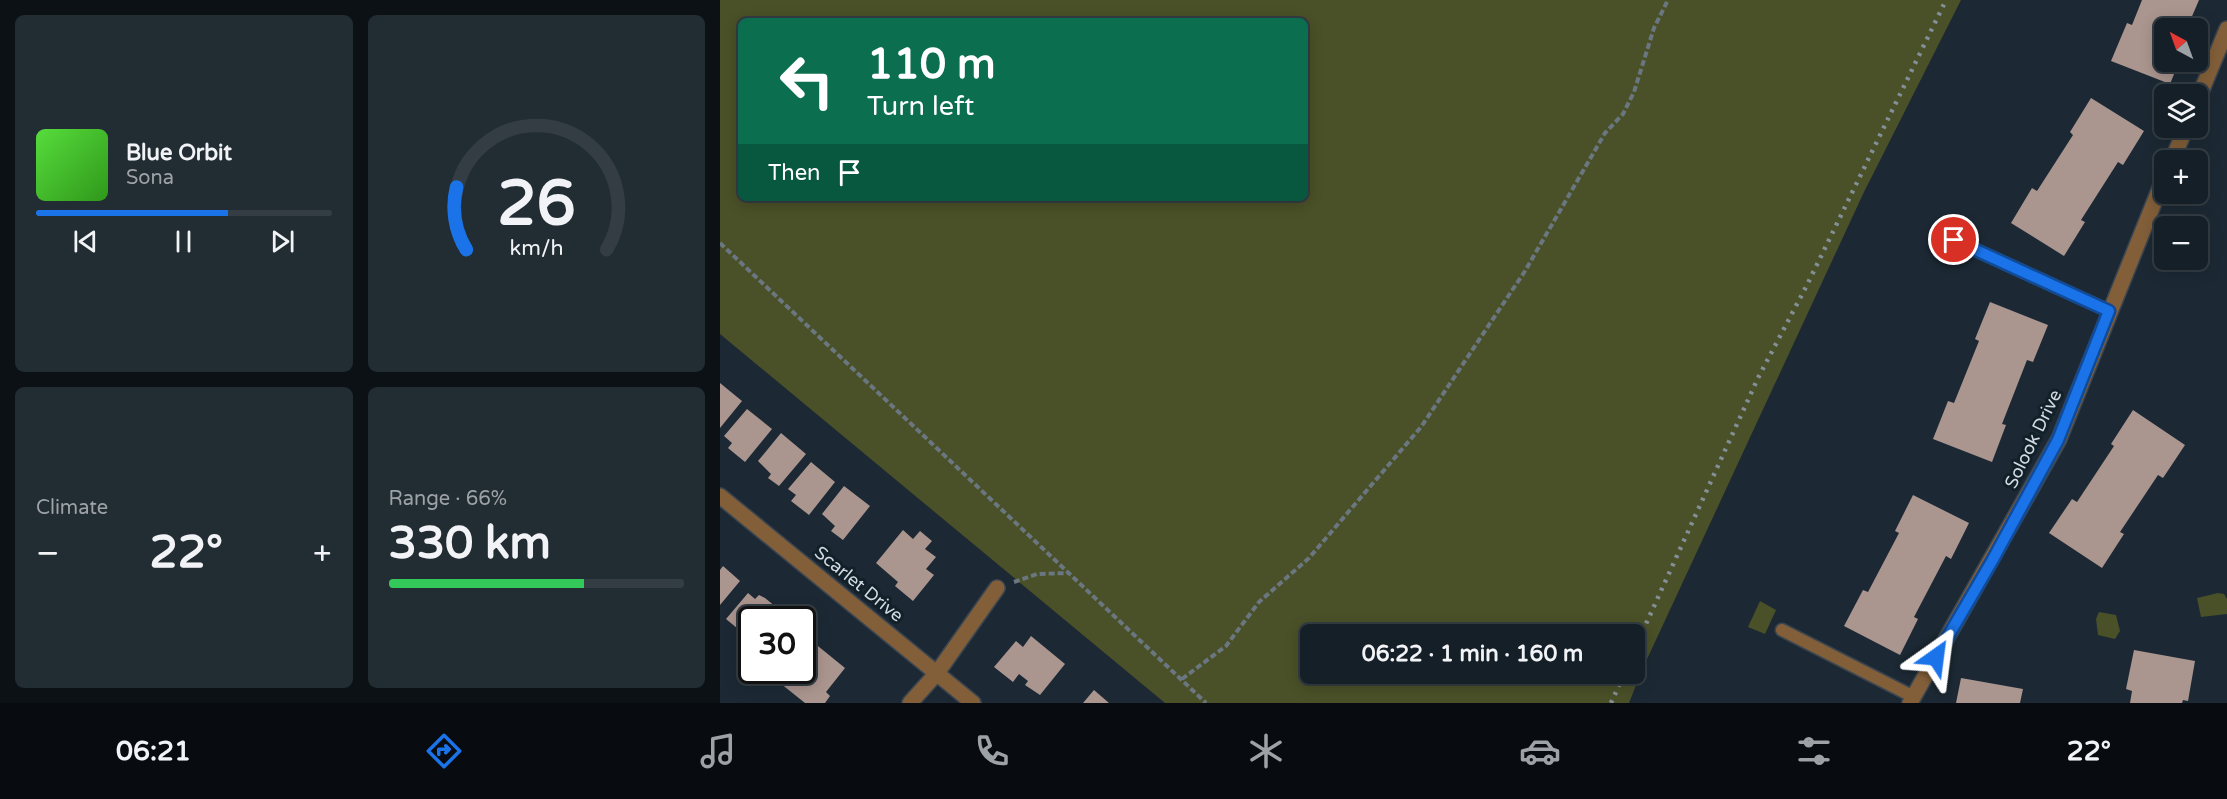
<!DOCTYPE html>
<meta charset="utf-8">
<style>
:root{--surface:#151f27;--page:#222c33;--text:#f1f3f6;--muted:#9da2a7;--line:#343d44;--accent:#1a73e8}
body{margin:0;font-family:"Varela Round",sans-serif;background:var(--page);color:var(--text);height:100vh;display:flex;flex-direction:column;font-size:22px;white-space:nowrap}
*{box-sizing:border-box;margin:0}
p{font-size:20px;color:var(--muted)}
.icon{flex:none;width:33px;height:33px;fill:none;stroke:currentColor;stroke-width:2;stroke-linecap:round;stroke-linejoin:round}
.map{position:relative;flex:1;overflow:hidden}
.details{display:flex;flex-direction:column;gap:15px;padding:15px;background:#0c1115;width:720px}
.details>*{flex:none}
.top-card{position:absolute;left:18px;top:18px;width:570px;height:183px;border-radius:9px;box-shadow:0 3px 15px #0003,0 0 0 2px var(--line);background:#0b6e4f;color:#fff;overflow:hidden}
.needle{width:39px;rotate:319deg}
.buttons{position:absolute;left:1434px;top:18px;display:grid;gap:12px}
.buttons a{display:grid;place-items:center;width:54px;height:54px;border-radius:9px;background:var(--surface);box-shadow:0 3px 15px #0003,0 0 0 2px var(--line);font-size:30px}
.speed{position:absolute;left:18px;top:606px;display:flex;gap:12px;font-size:30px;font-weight:700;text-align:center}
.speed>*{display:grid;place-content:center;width:78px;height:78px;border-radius:50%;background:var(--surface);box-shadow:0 3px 15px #0003,0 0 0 2px var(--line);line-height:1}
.speed .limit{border:3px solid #111;border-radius:9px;background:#fff;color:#111}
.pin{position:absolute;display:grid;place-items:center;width:51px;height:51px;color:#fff;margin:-26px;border:3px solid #fff;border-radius:50%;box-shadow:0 2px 6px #0007}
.me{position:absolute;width:66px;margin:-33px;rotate:31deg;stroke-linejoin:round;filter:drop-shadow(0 0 4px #0008)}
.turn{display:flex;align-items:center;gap:21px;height:126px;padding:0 30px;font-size:27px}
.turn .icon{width:78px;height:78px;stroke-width:2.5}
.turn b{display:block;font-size:42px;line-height:51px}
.then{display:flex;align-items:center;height:57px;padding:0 30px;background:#0003;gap:12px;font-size:22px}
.big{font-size:45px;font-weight:800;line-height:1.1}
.details .widget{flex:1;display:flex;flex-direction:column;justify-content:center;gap:9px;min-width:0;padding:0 21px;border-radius:9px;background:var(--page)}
.details .dial{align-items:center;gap:0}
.dial svg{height:156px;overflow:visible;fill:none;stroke:var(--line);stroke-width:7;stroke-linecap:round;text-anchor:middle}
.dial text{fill:var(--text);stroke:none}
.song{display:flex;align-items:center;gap:18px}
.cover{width:72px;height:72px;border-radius:9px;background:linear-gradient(135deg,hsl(110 70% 55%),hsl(110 70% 35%))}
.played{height:6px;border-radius:3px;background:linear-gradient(90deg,var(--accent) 65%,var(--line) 65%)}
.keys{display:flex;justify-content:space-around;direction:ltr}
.heat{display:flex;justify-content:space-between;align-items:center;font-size:33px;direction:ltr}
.charge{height:9px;border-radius:4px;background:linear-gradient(90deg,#34c759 66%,var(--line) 0)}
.details .tiles{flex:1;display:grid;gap:15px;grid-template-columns:repeat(2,1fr)}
.trip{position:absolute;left:580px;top:624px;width:345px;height:60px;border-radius:9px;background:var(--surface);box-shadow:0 3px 15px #0003,0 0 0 2px var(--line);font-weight:800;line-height:60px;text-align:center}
.menu{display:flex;height:96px;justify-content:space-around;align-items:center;background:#080c10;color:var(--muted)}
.menu .icon{width:42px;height:42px}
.menu .on{color:var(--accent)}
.menu b{font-size:27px;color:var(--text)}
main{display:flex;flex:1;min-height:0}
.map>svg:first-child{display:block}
.green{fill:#4a5027;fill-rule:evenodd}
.building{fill:#ab958f}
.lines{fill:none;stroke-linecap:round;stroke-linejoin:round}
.lane-casing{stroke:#394550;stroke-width:15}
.street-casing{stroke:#394550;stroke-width:18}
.path{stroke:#6b7780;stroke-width:4;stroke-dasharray:6 3;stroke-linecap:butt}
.lane{stroke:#825f39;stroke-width:12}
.street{stroke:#825f39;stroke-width:15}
.rail{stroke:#848f97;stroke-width:4.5;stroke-dasharray:3 6;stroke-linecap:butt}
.route-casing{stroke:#114b97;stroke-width:15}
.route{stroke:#1a73e8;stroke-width:10}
.labels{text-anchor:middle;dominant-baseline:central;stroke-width:6;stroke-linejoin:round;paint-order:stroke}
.street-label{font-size:18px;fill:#d2dbe2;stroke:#12202a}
</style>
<main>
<section class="details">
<div class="tiles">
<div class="widget">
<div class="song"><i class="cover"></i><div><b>Blue Orbit</b><p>Sona</p></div></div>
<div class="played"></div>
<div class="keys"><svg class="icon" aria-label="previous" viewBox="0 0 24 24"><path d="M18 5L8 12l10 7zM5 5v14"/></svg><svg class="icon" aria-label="pause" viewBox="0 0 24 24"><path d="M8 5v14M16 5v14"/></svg><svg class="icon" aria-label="next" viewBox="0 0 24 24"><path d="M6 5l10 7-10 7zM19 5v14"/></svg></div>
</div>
<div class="widget dial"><svg viewBox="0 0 100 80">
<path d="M14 69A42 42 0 1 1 86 69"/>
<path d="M14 69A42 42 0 0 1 9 37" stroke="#1a73e8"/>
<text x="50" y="56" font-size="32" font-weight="700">26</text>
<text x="50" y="72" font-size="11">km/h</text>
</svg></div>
<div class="widget"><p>Climate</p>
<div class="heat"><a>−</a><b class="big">22°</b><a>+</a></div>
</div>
<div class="widget"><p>Range · 66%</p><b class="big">330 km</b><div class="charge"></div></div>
</div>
</section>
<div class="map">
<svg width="1507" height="703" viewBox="0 0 1507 703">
<rect width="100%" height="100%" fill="#1c2934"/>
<path class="green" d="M 0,0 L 1241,0 L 1144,192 L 922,670 L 909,703 L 445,703 L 0,334 ZM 21,21 L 585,21 L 585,198 L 21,198 ZM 591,634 L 915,634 L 915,674 L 591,674 Z
M 1498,593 L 1504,594 L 1507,599 L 1507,614 L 1481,617 L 1477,598 Z
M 1040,601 L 1056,610 L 1045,634 L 1028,627 Z
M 1379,612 L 1396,615 L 1400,631 L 1395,639 L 1378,635 L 1376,619 Z"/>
<path class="building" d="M 1422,0 L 1479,0 L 1467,28 L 1444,28 L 1444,62 L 1459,62 L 1450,84 L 1391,61 L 1407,23 L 1412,25 Z
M 1371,98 L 1424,131 L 1403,165 L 1398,162 L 1361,220 L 1365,222 L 1344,256 L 1291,223 L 1312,188 L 1317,191 L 1353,135 L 1350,132 Z
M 1270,302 L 1328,325 L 1313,362 L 1307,360 L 1282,424 L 1286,425 L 1272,462 L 1213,439 L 1228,401 L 1234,403 L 1259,341 L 1255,339 Z
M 0,383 L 22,401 L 0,428 Z
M 27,409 L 52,429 L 25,462 L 8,448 L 12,443 L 4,436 Z
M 1413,410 L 1465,445 L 1443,478 L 1438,475 L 1400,532 L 1404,534 L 1382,568 L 1329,533 L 1352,499 L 1357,502 L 1394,446 L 1391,444 Z
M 61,433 L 86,454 L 59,486 L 48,478 L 51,474 L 38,461 Z
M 91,462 L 115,482 L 89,515 L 71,501 L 76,495 L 68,489 Z
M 124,486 L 150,506 L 123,540 L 111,531 L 115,526 L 102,514 Z
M 1193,495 L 1249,523 L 1231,559 L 1226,556 L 1194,617 L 1198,619 L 1180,655 L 1124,626 L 1143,590 L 1148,592 L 1179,533 L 1175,531 Z
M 183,530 L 193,539 L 200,531 L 212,541 L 205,549 L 216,557 L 206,569 L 214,575 L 193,601 L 175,586 L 178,582 L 156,563 Z
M 3,566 L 20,581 L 0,605 L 0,570 Z
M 28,593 L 35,599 L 39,595 L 45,598 L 56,607 L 45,620 L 32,620 L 29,638 L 6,619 Z
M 311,636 L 345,664 L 320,695 L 305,685 L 308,681 L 299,674 L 293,682 L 274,667 L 296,641 L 303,647 Z
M 93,642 L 125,668 L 106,692 L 110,696 L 105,703 L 85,703 L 60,683 L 70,670 L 82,670 L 82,655 Z
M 1414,650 L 1475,661 L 1468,701 L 1463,700 L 1462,703 L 1410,703 L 1412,691 L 1406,689 Z
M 1241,678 L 1303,689 L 1300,703 L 1236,703 Z
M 374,690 L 389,703 L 363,703 Z"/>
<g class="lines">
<g class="lane-casing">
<path id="lane" d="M 1234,240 L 1389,311
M 1062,630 L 1192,696"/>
</g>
<g class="street-casing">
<path id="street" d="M 1478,99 L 1507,29
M 1452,160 L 1466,128
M 0,496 L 253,703
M 190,703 L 217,673 L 277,588
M 1190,703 L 1339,439 L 1444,178"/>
</g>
<path class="path" d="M 0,243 L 486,703
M 294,582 L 317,574 L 348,573
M 462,679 L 506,646 L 539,602 L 589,558 L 701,427 L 805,271 L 885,133 L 903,114 L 914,92 L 934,28 L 948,0"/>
<use href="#lane" class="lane"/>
<use href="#street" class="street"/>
<path class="rail" d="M 915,648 L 1038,378 L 1087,285 L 1226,0
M 891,703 L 904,674"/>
</g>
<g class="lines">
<g class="route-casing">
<path id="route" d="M 1216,657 L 1272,561 L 1338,440 L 1389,311 L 1234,240"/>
</g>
<use href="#route" class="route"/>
</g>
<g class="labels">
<g class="street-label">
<text transform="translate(1313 439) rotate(-64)">Solook Drive</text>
<text transform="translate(139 584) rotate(39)">Scarlet Drive</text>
</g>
</g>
</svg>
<div class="buttons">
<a><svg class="needle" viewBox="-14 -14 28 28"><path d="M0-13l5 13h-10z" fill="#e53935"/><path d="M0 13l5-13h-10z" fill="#9da2a7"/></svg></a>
<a><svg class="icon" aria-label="layers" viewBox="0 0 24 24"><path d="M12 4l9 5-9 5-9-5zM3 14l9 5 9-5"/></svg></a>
<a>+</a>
<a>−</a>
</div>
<div class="speed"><div class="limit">30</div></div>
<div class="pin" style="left:1234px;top:240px;background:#d93025"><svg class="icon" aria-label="arrive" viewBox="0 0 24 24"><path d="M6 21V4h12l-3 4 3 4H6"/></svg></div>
<svg class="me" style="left:1216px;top:657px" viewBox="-20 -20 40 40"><path d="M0-17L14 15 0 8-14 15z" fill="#1a73e8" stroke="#fff" stroke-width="4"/></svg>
<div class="trip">06:22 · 1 min · 160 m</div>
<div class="top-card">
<div class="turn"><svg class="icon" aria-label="left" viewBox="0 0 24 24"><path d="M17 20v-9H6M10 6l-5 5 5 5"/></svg><div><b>110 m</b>Turn left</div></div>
<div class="then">Then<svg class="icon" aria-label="arrive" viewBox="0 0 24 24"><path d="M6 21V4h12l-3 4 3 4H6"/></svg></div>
</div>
</div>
</main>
<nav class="menu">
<b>06:21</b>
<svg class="icon on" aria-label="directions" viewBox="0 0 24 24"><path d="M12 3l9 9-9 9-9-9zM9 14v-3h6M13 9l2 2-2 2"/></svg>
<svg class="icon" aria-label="music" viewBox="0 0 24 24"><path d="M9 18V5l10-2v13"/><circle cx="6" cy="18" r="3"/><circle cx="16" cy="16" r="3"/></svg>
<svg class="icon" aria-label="phone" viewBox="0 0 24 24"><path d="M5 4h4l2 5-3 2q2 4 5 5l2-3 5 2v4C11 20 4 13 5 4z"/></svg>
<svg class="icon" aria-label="climate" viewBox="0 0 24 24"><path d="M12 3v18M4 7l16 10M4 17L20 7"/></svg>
<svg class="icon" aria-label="car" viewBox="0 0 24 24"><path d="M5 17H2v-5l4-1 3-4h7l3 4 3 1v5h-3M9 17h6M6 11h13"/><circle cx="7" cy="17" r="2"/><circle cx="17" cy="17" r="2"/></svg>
<svg class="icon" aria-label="filters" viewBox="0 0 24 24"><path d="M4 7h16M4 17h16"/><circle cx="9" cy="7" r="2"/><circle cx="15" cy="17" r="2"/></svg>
<b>22°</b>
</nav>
